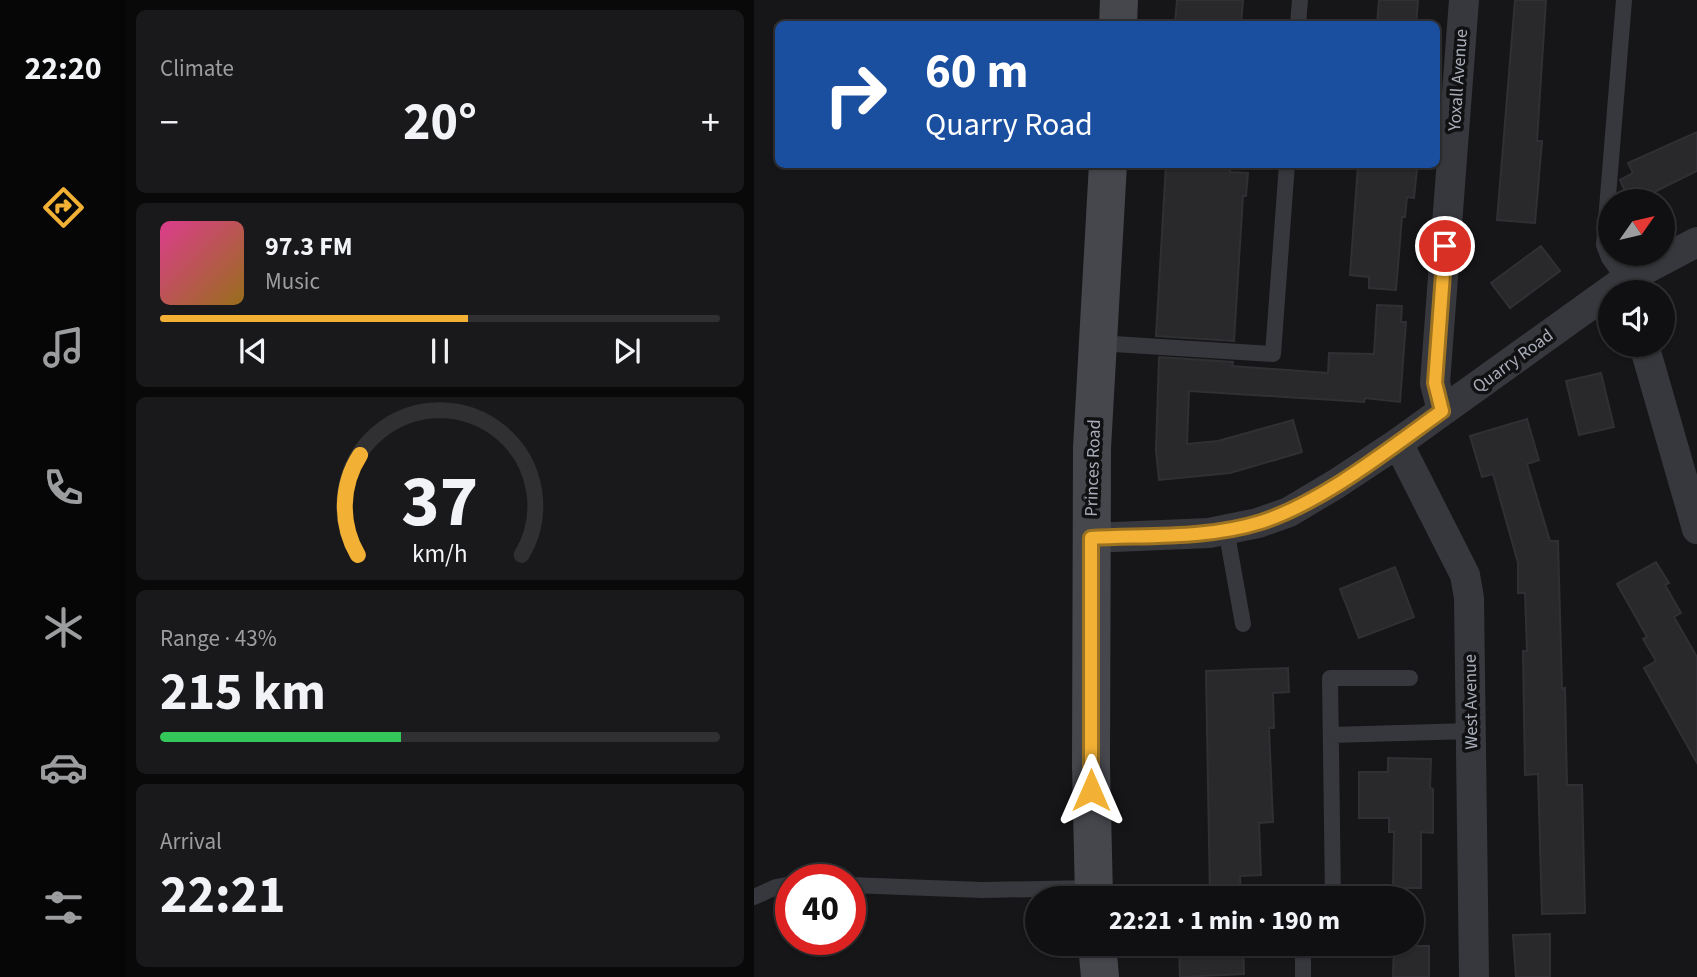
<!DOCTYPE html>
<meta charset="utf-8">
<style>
:root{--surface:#101012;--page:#19191b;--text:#f1f3f6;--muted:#9c9d9f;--line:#303032;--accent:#f2b134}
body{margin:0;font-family:"Source Sans 3",sans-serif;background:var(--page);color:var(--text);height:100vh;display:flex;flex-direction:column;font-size:26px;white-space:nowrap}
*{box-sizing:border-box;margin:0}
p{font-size:23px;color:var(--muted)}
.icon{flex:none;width:38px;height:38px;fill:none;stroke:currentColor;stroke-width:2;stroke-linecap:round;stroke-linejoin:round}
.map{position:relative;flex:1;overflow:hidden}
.side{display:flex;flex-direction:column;gap:10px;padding:10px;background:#09090a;width:628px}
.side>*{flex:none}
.top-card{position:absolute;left:21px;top:21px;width:665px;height:147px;border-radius:10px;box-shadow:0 2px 5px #0004,0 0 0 2px var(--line);background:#1a4fa0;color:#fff;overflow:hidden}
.needle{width:46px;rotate:56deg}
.buttons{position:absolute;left:844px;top:189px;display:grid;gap:14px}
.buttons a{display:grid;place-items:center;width:77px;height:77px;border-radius:50%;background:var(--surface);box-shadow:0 2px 5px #0004,0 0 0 2px var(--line);font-size:35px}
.speed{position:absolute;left:21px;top:864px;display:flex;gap:14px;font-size:35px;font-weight:700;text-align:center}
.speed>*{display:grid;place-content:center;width:91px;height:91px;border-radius:50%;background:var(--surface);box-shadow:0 2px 5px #0004,0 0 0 2px var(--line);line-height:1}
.speed .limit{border:10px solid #d22;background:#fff;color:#111}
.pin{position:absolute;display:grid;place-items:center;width:60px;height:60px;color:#fff;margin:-30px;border:4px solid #fff;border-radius:50%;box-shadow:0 2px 7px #0007}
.me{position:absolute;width:77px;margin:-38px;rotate:0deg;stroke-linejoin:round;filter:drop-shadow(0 0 5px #0008)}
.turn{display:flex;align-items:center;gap:24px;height:147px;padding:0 35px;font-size:32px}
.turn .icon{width:91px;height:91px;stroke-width:2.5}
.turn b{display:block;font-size:49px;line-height:60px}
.big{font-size:52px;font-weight:700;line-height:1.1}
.side .card{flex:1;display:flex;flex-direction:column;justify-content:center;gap:10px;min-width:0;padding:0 24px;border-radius:10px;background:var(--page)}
.side .dial{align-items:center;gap:0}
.dial svg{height:182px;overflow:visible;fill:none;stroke:var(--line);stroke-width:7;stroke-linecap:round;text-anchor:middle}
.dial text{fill:var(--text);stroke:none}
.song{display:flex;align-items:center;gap:21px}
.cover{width:84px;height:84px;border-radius:10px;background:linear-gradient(135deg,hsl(330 70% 55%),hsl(40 70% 35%))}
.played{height:7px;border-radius:4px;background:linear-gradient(90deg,var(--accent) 55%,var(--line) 55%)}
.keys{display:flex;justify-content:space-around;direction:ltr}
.heat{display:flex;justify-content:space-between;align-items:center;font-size:38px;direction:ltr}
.charge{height:10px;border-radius:5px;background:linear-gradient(90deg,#34c759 43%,var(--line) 0)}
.trip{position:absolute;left:271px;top:886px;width:399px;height:70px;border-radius:35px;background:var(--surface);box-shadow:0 2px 5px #0004,0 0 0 2px var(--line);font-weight:700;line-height:70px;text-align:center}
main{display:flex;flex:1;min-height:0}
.menu{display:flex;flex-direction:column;width:126px;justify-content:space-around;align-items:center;background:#060607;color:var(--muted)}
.menu .icon{width:49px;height:49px}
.menu .active{color:var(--accent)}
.menu b{font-size:32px;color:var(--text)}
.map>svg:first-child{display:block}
.building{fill:#29292c;stroke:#303034;stroke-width:2}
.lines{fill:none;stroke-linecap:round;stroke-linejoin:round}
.lane{stroke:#37383d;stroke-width:16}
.street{stroke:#37383d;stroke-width:30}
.secondary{stroke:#45474d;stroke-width:38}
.route-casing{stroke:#9d7322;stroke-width:18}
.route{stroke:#f2b134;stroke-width:12}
.labels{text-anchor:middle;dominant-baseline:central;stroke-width:7;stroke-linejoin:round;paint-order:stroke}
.street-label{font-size:18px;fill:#a8adb8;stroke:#111113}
</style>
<main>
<nav class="menu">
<b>22:20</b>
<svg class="icon active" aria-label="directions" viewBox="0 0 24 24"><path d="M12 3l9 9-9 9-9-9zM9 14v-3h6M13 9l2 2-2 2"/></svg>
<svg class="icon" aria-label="music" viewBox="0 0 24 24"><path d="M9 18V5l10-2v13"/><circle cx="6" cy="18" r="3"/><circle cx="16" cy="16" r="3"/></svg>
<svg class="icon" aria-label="phone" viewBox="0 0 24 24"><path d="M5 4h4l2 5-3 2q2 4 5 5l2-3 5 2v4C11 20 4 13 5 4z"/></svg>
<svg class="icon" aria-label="climate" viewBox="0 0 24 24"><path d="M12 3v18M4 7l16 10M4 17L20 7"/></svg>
<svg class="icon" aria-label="car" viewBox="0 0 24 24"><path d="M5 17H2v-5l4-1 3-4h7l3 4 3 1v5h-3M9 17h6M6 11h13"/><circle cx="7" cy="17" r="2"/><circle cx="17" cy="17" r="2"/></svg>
<svg class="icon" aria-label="filters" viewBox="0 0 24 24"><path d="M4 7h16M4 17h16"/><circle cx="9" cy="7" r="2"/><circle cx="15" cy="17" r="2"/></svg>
</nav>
<section class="side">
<div class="card"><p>Climate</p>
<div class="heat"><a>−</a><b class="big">20°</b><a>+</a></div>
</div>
<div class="card">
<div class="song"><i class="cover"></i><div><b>97.3 FM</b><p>Music</p></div></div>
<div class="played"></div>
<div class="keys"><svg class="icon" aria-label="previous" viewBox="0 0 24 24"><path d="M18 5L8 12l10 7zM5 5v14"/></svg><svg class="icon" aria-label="pause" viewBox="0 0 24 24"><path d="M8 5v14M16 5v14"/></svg><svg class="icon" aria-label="next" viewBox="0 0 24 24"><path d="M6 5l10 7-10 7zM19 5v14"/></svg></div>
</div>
<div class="card dial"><svg viewBox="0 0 100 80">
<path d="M14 69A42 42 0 1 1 86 69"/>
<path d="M14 69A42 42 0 0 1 15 25" stroke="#f2b134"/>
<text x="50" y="56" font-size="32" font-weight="700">37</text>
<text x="50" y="72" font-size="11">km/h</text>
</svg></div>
<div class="card"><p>Range · 43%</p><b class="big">215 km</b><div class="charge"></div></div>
<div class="card"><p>Arrival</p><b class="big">22:21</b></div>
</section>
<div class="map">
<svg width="943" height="977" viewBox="0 0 943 977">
<rect width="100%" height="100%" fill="#161618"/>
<path class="building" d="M 423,0 L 489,0 L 487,24 L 421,24 Z
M 625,0 L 664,0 L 662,24 L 623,24 Z
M 761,0 L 792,0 L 783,141 L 788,141 L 781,223 L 743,220 Z
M 943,132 L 943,171 L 890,197 L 889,194 L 875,200 L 866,180 L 879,173 L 874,163 Z
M 412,164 L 450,164 L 449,167 L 476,168 L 476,172 L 494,173 L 492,196 L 489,196 L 480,341 L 402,336 Z
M 604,165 L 663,169 L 660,198 L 653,197 L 651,217 L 648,217 L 642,290 L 615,288 L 615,277 L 596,275 Z
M 787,246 L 806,271 L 756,308 L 737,283 Z
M 623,305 L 648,306 L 647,322 L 652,322 L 646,402 L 611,398 L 610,402 L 435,391 L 433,444 L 464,441 L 539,420 L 548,452 L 476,473 L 405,480 L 402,451 L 405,357 L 479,362 L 478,366 L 574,373 L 575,353 L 620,354 Z
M 847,373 L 860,427 L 825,435 L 812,381 Z
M 773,419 L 785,460 L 773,464 L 796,541 L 804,541 L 808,689 L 811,688 L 813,785 L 828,785 L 831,913 L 788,914 L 784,774 L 771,775 L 769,651 L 773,651 L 771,593 L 764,593 L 764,563 L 739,474 L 728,477 L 716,436 Z
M 902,562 L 915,583 L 911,585 L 927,613 L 920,617 L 943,657 L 943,763 L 890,668 L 902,661 L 889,639 L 893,637 L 863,584 Z
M 641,567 L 660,617 L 605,638 L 586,589 Z
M 534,668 L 535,692 L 519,693 L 520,728 L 515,728 L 519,822 L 505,823 L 507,875 L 486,876 L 487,898 L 456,898 L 452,671 Z
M 634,758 L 677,759 L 676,788 L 679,789 L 679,833 L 667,832 L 667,888 L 639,888 L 640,832 L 635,832 L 635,818 L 605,818 L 605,772 L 634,772 Z
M 796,934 L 796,977 L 762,977 L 759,935 Z
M 425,943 L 489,943 L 490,974 L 426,977 Z
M 640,946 L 675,946 L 675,977 L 639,977 Z"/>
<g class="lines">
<path class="lane" d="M 870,0 L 850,245 L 855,258 L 871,280
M 544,24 L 546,0
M 344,343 L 519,354 L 533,164
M 472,529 L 489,624
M 577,735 L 717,731
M 96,885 L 228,890 L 339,888
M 0,897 L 22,887 L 37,884
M 579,898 L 576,678 L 656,678
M 549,943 L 549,977"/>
<path class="street" d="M 890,345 L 943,529
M 688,411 L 681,383 L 710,0
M 644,443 L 711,575 L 715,598 L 720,977
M 337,538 L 455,533 L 504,523 L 535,512 L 582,484 L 644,443 L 871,280 L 943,242"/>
<path class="secondary" d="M 364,24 L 365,0
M 340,898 L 337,766 L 338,448 L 354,164
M 343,943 L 346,977"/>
</g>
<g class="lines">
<g class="route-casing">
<path id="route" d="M 337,790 L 337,538 C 392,535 453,539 507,522 C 569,502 635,449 688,411 L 681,383 L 691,246"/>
</g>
<use href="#route" class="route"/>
</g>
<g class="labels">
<g class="street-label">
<text transform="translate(704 80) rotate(-86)">Yoxall Avenue</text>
<text transform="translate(759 361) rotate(-36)">Quarry Road</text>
<text transform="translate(339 468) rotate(-88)">Princes Road</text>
<text transform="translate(717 702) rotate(-91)">West Avenue</text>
</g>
</g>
</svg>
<div class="buttons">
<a><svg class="needle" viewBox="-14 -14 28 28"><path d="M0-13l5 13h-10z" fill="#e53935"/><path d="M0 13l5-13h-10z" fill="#9c9d9f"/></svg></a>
<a><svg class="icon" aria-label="sound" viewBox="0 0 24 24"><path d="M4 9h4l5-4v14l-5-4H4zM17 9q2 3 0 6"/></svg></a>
</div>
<div class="speed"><div class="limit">40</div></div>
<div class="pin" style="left:691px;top:246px;background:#d93025"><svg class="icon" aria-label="arrive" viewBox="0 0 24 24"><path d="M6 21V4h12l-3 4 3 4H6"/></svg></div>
<svg class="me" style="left:337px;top:790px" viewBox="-20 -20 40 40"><path d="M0-17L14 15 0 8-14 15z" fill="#f2b134" stroke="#fff" stroke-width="4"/></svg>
<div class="trip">22:21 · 1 min · 190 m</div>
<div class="top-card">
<div class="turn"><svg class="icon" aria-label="right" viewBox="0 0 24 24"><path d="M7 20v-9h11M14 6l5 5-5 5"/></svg><div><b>60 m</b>Quarry Road</div></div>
</div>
</div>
</main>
